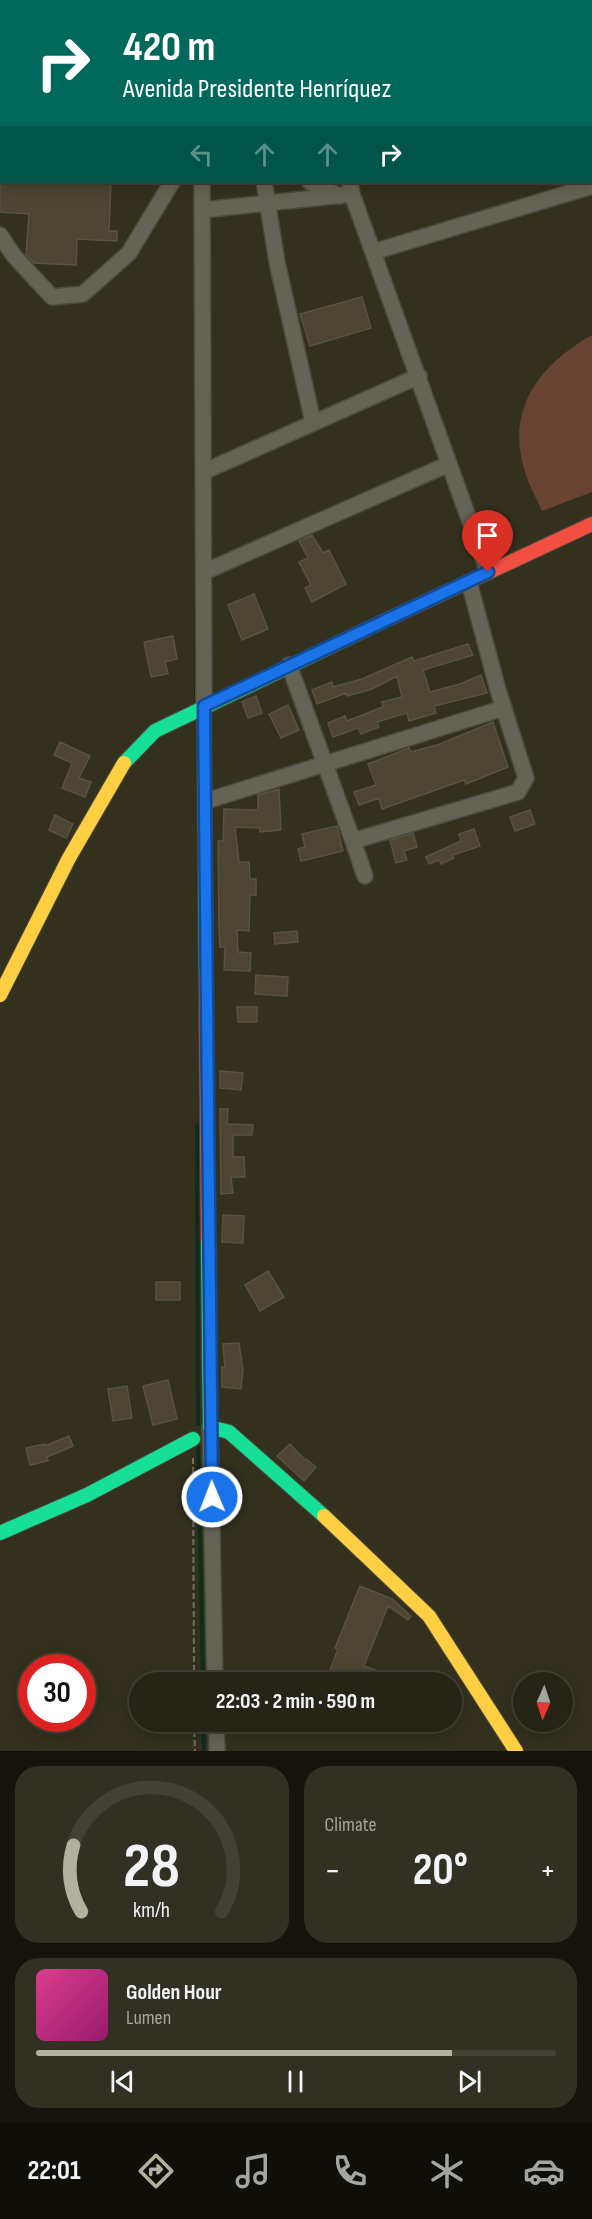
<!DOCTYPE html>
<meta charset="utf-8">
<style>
:root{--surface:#262416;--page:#323023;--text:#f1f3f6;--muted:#a4a4a1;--line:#424135;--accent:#b3b09e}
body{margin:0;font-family:"Sofia Sans Condensed",sans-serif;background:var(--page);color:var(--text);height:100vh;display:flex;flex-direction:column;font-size:22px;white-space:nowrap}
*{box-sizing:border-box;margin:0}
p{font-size:20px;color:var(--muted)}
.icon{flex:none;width:33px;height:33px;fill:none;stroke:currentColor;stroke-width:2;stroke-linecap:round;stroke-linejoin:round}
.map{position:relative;height:1751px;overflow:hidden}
.panel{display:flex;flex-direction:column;gap:15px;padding:15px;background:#15140c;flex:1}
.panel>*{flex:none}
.guide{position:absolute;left:0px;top:0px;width:592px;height:183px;box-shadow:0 3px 15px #0003,0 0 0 2px var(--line);background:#00695c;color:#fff;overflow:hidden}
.needle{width:39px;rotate:183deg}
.tools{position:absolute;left:513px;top:1672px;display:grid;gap:12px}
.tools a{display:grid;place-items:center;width:60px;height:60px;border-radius:50%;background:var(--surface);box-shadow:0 3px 15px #0003,0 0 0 2px var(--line);font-size:30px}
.speed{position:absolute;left:18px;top:1654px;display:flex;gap:12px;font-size:30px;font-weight:700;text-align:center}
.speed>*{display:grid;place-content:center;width:78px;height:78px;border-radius:50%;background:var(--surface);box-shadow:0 3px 15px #0003,0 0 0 2px var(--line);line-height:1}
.speed .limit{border:9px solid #d22;background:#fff;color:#111}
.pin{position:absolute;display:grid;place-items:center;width:51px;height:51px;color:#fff;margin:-62px -26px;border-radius:50% 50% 50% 0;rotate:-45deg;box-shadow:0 0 6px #0007}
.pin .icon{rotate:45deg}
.me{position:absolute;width:66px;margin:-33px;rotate:359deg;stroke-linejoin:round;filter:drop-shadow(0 0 4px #0008)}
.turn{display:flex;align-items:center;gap:21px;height:126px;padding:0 24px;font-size:27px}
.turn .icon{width:78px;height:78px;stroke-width:2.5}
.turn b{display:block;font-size:42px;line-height:51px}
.lanes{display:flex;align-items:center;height:57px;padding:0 24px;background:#0003;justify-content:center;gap:30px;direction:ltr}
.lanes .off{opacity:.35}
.big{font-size:45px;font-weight:700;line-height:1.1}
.panel .widget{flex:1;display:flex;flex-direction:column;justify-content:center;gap:9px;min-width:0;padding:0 21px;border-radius:24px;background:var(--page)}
.panel .dial{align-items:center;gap:0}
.dial svg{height:156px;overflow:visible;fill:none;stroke:var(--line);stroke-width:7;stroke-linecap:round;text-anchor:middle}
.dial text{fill:var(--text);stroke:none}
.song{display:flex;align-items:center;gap:18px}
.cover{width:72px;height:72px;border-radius:9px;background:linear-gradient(135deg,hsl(330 70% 55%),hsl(320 70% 35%))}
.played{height:6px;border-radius:3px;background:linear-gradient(90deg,var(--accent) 80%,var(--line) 80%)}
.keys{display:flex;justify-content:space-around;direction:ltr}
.heat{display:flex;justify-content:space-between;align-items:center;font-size:33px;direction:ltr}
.panel .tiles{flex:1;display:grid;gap:15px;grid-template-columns:1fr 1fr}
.widget:last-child{grid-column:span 2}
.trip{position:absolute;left:129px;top:1672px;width:333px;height:60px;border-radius:30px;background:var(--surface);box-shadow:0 3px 15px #0003,0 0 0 2px var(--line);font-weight:700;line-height:60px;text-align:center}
.tabs{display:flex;height:96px;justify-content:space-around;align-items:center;background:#0f0e09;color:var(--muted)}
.tabs .icon{width:42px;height:42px}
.tabs .current{color:var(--accent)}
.tabs b{font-size:27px;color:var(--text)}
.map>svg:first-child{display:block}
.green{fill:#684331}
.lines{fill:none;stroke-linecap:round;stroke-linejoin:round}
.stream{stroke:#0f2c1c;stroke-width:4}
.building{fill:#4d4432;stroke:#585244;stroke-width:1.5}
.street-casing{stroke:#4e4b3d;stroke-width:18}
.fast-casing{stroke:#4e4b3d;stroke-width:16}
.slow-casing{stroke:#4e4b3d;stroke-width:16}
.jam-casing{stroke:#4e4b3d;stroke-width:16}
.path{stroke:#706e62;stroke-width:2;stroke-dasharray:6 3;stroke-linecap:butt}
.street{stroke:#646356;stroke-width:15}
.fast{stroke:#16e098;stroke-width:14}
.slow{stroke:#ffcf43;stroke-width:14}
.jam{stroke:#f24e42;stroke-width:14}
.route-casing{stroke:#114b97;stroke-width:15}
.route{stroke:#1a73e8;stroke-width:10}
</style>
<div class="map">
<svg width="592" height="1751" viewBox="0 0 592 1751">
<rect width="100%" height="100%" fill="#33301e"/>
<path class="green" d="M 592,335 L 592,492 L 542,511 C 536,498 529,485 525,472 C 505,409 539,365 592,335 Z"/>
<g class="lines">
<path class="stream" d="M 241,2 L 242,0
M 196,696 L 196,604
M 197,1125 L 198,1424
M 198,1447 L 203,1683
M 203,1722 L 204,1751"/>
</g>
<path class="building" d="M 0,182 L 111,182 L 109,231 L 117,231 L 117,241 L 77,239 L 76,265 L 34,263 L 26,255 L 29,214 L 0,212 Z
M 362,297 L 371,328 L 310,346 L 300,314 Z
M 312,535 L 323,553 L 329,550 L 346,584 L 312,602 L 305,588 L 311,585 L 299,562 L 308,558 L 299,541 Z
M 254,594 L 268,629 L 242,640 L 228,605 Z
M 173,636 L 177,659 L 165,662 L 168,674 L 151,677 L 144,642 Z
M 468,644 L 473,655 L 423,670 L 430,692 L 460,684 L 481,675 L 487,693 L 434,706 L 436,713 L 409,721 L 407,713 L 377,722 L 379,727 L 361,734 L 358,728 L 333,737 L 328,723 L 345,716 L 347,721 L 383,707 L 382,702 L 402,697 L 397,676 L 372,689 L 347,696 L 346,693 L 317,704 L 312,690 L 332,682 L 333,687 L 362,679 L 412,657 L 414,661 Z
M 256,696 L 262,713 L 248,718 L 242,702 Z
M 288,705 L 299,730 L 281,738 L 269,714 Z
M 493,722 L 508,767 L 466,784 L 464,780 L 382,809 L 379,798 L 359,805 L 354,792 L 376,785 L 368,764 L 409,748 L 411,752 L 440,744 Z
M 60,742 L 90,756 L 79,778 L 91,782 L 85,797 L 62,788 L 72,763 L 54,755 Z
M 279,789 L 281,830 L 260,832 L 260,828 L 235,827 L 239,862 L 249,862 L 250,879 L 256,879 L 256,895 L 250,895 L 249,931 L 237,930 L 238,952 L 251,953 L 250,971 L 224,970 L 225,947 L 220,947 L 219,929 L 218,841 L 223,841 L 224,809 L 258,810 L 258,795 Z
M 530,810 L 535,824 L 515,831 L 510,817 Z
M 55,815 L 73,824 L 66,838 L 49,830 Z
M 337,826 L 343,851 L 301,861 L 298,849 L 305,847 L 302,834 Z
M 474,829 L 480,846 L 453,855 L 454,858 L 441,864 L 439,860 L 429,864 L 426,857 L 461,841 L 459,834 Z
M 413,833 L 417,847 L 404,851 L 407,860 L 396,863 L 390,840 Z
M 297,931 L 298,942 L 275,944 L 274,933 Z
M 256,975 L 288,977 L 287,996 L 255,994 Z
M 237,1007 L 257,1007 L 257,1022 L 238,1022 Z
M 220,1071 L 243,1073 L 241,1090 L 220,1088 Z
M 220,1109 L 228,1109 L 227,1124 L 253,1125 L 252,1135 L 233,1135 L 233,1157 L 244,1157 L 245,1177 L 231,1177 L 233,1193 L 221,1194 Z
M 223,1215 L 244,1216 L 243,1243 L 222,1242 Z
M 268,1271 L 284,1297 L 260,1311 L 245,1285 Z
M 156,1282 L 180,1282 L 180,1300 L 156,1300 Z
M 239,1343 L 243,1370 L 241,1389 L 222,1387 L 222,1367 L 225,1368 L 223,1344 Z
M 168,1380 L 177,1419 L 153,1425 L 143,1386 Z
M 127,1386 L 132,1418 L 113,1421 L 108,1389 Z
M 69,1436 L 73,1446 L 47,1457 L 48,1461 L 30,1465 L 26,1448 L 45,1444 L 45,1446 Z
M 290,1444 L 305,1460 L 306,1459 L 316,1467 L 304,1481 L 277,1456 Z
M 360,1586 L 392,1599 L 411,1616 L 408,1620 L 388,1606 L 364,1666 L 384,1673 L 380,1683 L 325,1683 L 338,1649 L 335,1648 Z"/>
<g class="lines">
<g class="street-casing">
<path id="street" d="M 254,2 L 255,0
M 340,2 L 340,0
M 591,18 L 592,18
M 591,103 L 592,103
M 202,182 L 204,706
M 264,182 L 277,262 L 313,422
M 310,182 L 339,196
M 350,182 L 352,194 L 488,572
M 202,210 L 352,194
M 0,235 L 14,256 L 52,297 L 83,294 L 129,253 L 172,182
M 373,252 L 592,186
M 203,472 L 419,376
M 204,572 L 449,464
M 289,665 L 353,841 L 518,792 L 526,778 L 498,690 L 469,582
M 206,801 L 504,708
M 353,841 L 365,876
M 210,1427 L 215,1683
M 216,1722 L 217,1751"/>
</g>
<g class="fast-casing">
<path id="fast" d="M 204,706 L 206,978
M 124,763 L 155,731 L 382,622
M 208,1239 L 210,1427 L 229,1432 L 324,1516
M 0,1533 L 87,1495 L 193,1439"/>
</g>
<g class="slow-casing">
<path id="slow" d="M 0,995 L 69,858 L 124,763
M 324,1516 L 429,1616 L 516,1751"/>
</g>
<g class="jam-casing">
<path id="jam" d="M 382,622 L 592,524
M 206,978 L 208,1239"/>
</g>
<path class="path" d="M 193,1458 L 194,1683
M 194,1722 L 195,1751"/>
<use href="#street" class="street"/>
<use href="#fast" class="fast"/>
<use href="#slow" class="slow"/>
<use href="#jam" class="jam"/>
</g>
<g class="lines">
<g class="route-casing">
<path id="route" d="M 212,1497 L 204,706 L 488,572"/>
</g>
<use href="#route" class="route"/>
</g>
</svg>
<div class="tools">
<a><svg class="needle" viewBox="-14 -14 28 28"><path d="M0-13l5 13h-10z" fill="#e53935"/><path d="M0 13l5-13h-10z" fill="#a4a4a1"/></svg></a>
</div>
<div class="speed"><div class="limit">30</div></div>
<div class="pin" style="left:488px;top:572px;background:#d93025"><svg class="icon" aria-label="arrive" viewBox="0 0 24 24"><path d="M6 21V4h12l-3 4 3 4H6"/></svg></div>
<svg class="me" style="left:212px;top:1497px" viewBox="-20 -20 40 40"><circle r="17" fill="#1a73e8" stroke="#fff" stroke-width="3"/><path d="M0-11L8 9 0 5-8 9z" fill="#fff"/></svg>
<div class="trip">22:03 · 2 min · 590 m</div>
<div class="guide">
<div class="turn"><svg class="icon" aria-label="right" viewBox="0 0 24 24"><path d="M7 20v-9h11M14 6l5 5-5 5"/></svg><div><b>420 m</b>Avenida Presidente Henríquez</div></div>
<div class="lanes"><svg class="icon off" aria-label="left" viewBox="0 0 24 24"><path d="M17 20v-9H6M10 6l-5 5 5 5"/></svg><svg class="icon off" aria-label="ahead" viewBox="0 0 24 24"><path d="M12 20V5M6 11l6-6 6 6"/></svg><svg class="icon off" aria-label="ahead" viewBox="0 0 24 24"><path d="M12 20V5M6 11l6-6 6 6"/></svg><svg class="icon" aria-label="right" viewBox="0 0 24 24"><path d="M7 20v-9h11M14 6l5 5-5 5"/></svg></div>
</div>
</div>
<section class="panel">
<div class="tiles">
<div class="widget dial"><svg viewBox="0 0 100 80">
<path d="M14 69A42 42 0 1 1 86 69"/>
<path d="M14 69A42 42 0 0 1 10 35" stroke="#b3b09e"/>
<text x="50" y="56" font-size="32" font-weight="700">28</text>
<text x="50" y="72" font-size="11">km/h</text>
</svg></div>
<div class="widget"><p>Climate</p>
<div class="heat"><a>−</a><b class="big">20°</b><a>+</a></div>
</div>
<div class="widget">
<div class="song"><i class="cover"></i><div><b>Golden Hour</b><p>Lumen</p></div></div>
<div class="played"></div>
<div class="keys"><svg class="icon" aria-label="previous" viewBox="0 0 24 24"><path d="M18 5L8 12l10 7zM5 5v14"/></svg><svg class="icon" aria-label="pause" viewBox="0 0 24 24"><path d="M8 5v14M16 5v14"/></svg><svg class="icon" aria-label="next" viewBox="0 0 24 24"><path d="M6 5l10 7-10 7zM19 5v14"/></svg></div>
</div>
</div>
</section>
<nav class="tabs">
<b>22:01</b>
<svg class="icon current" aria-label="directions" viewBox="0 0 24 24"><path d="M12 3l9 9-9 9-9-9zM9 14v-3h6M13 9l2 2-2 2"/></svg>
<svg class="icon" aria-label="music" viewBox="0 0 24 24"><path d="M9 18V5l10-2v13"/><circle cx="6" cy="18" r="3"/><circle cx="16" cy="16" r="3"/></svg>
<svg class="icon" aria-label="phone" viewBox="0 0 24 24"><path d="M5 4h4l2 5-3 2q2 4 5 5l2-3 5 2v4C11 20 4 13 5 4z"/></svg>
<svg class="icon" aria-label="climate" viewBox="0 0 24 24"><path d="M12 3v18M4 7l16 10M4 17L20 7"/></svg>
<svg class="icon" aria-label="car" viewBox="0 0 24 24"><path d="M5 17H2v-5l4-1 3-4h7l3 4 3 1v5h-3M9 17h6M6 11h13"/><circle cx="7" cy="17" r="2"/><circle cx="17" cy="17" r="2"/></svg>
</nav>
